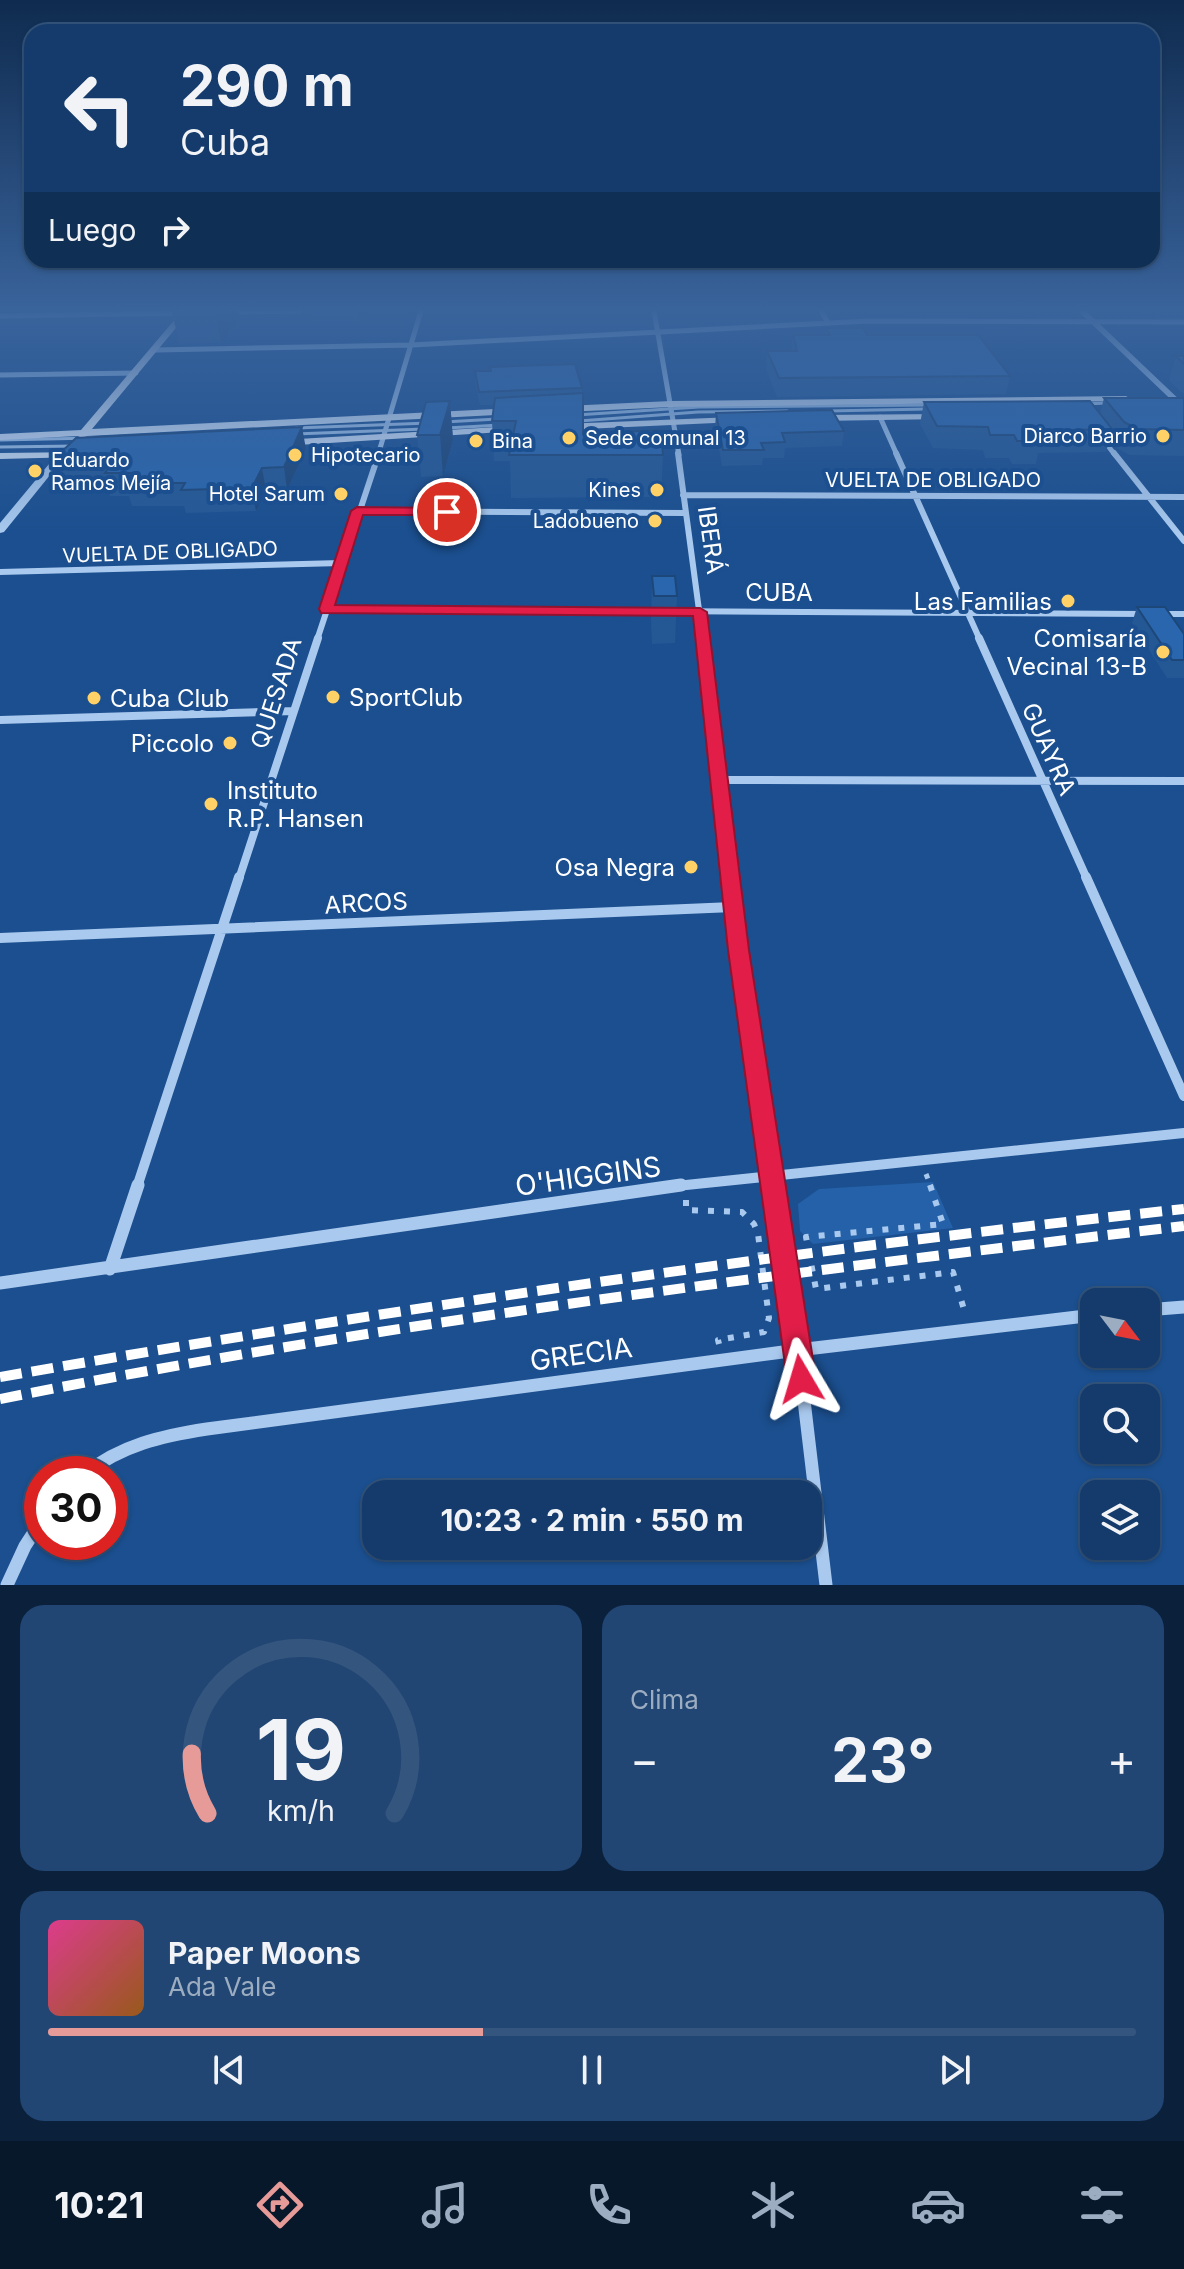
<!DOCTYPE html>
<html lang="es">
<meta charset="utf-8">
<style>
:root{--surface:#143b6b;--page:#214673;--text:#f1f3f6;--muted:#9dadc1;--line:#33557e;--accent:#e69b98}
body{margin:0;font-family:Inter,sans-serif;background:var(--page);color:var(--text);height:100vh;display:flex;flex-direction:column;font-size:30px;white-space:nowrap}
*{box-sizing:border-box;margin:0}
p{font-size:26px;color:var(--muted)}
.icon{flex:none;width:44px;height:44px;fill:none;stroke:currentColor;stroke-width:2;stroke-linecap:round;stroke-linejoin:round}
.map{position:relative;height:1585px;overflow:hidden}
.panel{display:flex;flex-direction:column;gap:20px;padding:20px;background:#0b203b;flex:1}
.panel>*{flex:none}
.hud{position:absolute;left:24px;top:24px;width:1136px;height:244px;border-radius:24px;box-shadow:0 2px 6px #0004,0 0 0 2px var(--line);background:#143b6b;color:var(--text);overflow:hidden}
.needle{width:52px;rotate:122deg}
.controls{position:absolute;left:1080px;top:1288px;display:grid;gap:16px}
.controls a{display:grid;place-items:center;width:80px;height:80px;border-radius:16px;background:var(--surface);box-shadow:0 2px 6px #0004,0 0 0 2px var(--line);font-size:40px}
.speed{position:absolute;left:24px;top:1456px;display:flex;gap:16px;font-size:40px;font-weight:700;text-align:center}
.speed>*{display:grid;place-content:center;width:104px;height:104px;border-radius:50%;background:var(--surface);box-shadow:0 2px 6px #0004,0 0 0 2px var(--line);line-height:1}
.speed .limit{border:12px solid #d22;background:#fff;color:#111}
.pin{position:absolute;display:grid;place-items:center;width:68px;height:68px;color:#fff;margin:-34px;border:4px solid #fff;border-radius:50%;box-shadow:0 2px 8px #0007}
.me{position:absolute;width:88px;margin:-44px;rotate:353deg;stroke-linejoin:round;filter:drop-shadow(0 0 6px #0008)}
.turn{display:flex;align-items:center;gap:28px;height:168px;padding:0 24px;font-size:36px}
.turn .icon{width:104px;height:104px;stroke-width:2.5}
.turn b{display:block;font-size:56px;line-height:68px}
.then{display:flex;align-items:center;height:76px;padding:0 24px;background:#0003;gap:16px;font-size:30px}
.big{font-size:60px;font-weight:700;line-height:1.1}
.panel .tile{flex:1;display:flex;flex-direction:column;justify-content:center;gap:12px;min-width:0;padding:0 28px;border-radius:24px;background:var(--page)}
.panel .dial{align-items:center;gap:0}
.dial svg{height:208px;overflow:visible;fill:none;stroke:var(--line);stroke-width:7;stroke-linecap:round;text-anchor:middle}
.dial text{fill:var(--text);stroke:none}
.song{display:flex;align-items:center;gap:24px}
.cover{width:96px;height:96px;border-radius:12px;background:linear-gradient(135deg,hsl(330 70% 55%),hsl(30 70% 35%))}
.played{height:8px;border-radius:4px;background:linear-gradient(90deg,var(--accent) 40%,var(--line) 40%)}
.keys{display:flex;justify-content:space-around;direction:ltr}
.heat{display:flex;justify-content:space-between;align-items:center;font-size:44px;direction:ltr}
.panel .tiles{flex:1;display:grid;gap:20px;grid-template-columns:1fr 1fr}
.tile:last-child{grid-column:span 2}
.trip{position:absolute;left:362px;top:1480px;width:460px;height:80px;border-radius:24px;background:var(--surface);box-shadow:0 2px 6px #0004,0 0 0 2px var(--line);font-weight:700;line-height:80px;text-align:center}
.tabs{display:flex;height:128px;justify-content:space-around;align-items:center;background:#08182b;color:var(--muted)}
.tabs .icon{width:56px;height:56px}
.tabs .on{color:var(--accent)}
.tabs b{font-size:36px;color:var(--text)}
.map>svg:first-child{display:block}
.green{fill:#2461a8}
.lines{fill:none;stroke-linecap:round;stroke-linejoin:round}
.path-far1{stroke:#a9c9ee;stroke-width:5;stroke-dasharray:5 7;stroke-linecap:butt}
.path{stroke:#a9c9ee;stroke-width:6;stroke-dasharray:6 10;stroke-linecap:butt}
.service{stroke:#a9c9ee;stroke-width:3}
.minor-far4{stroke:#a9c9ee;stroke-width:5}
.minor-far3{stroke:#a9c9ee;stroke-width:6}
.minor-far2{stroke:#a9c9ee;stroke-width:8}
.minor-far1{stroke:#a9c9ee;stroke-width:10}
.minor{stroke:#a9c9ee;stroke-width:13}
.tertiary{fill:#a9c9ee;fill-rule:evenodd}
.secondary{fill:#d6e6fa;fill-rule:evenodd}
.rail{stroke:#fff;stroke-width:10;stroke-dasharray:22 10;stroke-linecap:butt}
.wall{fill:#245895}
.shaded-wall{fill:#1d4779}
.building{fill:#2a66ad;stroke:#1d4779;stroke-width:2}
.route{fill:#e11d48;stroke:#92132f;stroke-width:2}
.poi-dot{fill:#ffd166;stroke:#1b4f8f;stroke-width:3}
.labels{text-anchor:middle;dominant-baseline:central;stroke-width:8;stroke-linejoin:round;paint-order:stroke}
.far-poi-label{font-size:20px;fill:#fff;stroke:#1b4f8f;text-anchor:end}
.far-street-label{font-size:20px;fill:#fff;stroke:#1b4f8f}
.street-label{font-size:24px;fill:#fff;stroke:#1b4f8f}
.poi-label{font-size:24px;fill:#fff;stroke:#1b4f8f;text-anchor:end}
.near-street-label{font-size:28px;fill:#fff;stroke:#1b4f8f}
</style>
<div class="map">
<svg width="1184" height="1585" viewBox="0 0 1184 1585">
<rect width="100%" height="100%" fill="#1b4f8f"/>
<path class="green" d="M 933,1182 L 953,1228 L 813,1244 L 800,1231 L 798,1204 L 819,1189 Z"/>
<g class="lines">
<path class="path-far1" d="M 926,1174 L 931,1187"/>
<path class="path" d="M 930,1185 L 943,1224 L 806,1237 L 816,1289 L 953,1272 L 965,1313
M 686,1200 L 686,1210 L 742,1212 L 754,1224 L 758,1234 L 769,1318 L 764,1332 L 718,1340 L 719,1344"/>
<path class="service" d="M 1084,404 L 1108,403
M 827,411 L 927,409
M 576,415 L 699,407 L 928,405
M 579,421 L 698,412 L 787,411
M 444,422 L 497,419
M 296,428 L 429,423
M 447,428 L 500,425
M 295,434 L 424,429
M 0,440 L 93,438
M 0,447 L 76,446"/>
<path class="minor-far4" d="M 654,311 L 679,455
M 821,311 L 828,323
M 229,312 L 300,311
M 0,316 L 183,313
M 155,350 L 411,345 L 868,321 L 1184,322
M 0,375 L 136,373
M 880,417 L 897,455
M 1102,438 L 1115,455
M 378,455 L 421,311"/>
<path class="minor-far3" d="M 678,453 L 703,640
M 896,453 L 980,640
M 1114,453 L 1184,541
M 683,495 L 1184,497
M 357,511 L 685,513
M 0,572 L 341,563
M 326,609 L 1146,614
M 1163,614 L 1184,614
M 317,640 L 379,453"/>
<path class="minor-far2" d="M 703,638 L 731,879
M 979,638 L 1087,879
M 0,720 L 294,711
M 721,780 L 1184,781
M 239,879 L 318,638"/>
<path class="minor-far1" d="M 731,877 L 774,1187
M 1086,877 L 1184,1096
M 0,938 L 733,907
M 137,1187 L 239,877
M 667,1187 L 1184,1133"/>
<path class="minor" d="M 774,1185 L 798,1350 L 826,1585
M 110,1269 L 138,1185
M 0,1283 L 681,1185
M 1146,1310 L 1184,1307
M 85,1474 C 121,1445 162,1436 207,1429 L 798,1350 L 1094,1315
M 7,1585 L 25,1546 L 42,1520"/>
<path class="tertiary" d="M 1078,311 L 1086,311 L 1184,404 L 1184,412 Z
M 59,452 L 67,454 L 4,532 L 0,533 L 0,523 Z"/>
<path class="secondary" d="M 182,311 L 190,311 L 92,429 L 514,408 L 519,411 L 514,414 L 87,436 L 82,438 L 78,436 L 0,440 L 0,434 L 81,430 Z
M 1126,396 L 1131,399 L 1129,401 L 671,407 L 565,412 L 560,409 L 565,406 L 671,401 Z
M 942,414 L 945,415 L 945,419 L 818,421 L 813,418 L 818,415 Z
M 734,417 L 737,418 L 737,422 L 562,430 L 557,427 L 562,424 Z
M 515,426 L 520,429 L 519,431 L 282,446 L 277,443 L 282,440 Z
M 83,452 L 84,454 L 79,457 L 0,459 L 0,453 Z"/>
<path class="rail" d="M 0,1377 C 393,1309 787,1251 1184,1209
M 0,1399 C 391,1321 788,1273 1184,1226"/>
</g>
<path class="wall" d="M 172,311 L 238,311 L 240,318 L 221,343 L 179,344 Z
M 310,311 L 362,311 L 359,321 L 312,322 Z
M 826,328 L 867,335 L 1010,376 L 1006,394 L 777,397 L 766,369 L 767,351 L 791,351 L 793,335 L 826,335 Z
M 1176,356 L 1184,356 L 1184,393 L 1181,392 L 1169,380 Z
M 490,367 L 582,388 L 584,434 L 663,455 L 661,497 L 511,498 L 510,461 L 494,461 L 492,421 L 494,405 L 480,405 L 475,384 L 475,371 L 490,371 Z
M 1104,398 L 1184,398 L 1184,456 L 1129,455 L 1117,448 L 1110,438 L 1106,452 L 1038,453 L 1036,464 L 1012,464 L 1009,458 L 985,458 L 983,450 L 933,448 L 920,424 L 924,402 L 1100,414 Z
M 450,401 L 453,440 L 443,476 L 421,477 L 417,435 Z
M 716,413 L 844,431 L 842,446 L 785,448 L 784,458 L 763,458 L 762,465 L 722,466 L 715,428 Z
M 306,449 L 287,490 L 266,490 L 256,511 L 186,513 L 184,506 L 132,506 L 129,496 L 110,496 L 108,487 L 93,487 L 92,482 L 62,481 L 55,458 Z
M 652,576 L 677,596 L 675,643 L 652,644 L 651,623 Z
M 1137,607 L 1184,634 L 1184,678 L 1167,678 L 1132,623 Z"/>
<path class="shaded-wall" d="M 215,311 L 238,311 L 240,318 L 221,343 Z
M 357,311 L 362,311 L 359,321 Z
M 450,401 L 453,440 L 443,476 L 440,435 Z
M 302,427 L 306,449 L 287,490 L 284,467 Z
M 262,468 L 266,490 L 256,511 L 252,488 Z"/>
<path class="building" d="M 826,328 L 863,328 L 867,335 L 978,335 L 1010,376 L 779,378 L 767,351 L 797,351 L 793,335 L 830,335 Z
M 1176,356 L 1184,356 L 1184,364 Z
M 575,364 L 582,388 L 479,392 L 475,371 L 491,371 L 490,367 Z
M 583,393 L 583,434 L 661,430 L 663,455 L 509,455 L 516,421 L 492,421 L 495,398 Z
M 1104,398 L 1184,398 L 1184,430 L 1137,429 L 1124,422 Z
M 450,401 L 440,435 L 417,435 L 426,402 Z
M 1090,401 L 1112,429 L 1034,431 L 1041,441 L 1017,441 L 1014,435 L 990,435 L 988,427 L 937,426 L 924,402 Z
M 832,410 L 844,431 L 782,433 L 785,442 L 761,443 L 764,450 L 723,450 L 716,413 Z
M 302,427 L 284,467 L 262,468 L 252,488 L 181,490 L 185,483 L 126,483 L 133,473 L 105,473 L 111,465 L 87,464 L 91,459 L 55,458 L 76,438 Z
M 652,576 L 675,576 L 677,596 L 654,596 Z
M 1137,607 L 1165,607 L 1184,634 L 1184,660 L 1172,660 Z"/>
<linearGradient id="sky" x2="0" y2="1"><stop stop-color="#0f2b4f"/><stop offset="0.58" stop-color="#39639b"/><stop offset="1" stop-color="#39639b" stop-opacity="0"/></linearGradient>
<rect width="1184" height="533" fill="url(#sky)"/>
<path class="route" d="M 357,507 L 447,508 L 453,512 L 447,515 L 363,515 L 335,605 L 700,608 L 707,612 L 749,950 L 816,1379 L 812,1389 L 801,1394 L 791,1389 L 787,1379 L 728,950 L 693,616 L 321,613 L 319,609 L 351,511 Z"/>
<g class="poi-dot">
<circle cx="1163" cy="436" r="8"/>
<circle cx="569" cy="438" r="8"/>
<circle cx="476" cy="441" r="8"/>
<circle cx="295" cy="455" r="8"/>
<circle cx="35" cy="471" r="8"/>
<circle cx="657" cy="490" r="8"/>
<circle cx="341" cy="494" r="8"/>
<circle cx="655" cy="521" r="8"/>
<circle cx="1068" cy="601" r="8"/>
<circle cx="1163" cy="652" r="8"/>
<circle cx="333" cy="697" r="8"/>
<circle cx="94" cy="698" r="8"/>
<circle cx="230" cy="743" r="8"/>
<circle cx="211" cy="804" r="8"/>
<circle cx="691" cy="867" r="8"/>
</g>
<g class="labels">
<g class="far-poi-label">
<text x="1147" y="436">Diarco Barrio</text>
<text x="585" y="438" text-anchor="start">Sede comunal 13</text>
<text x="492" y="441" text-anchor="start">Bina</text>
<text x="311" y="455" text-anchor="start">Hipotecario</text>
<text x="51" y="460" text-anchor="start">Eduardo<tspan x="51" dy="23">Ramos Mejía</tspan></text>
<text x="641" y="490">Kines</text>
<text x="325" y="494">Hotel Sarum</text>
<text x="639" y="521">Ladobueno</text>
</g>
<g class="far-street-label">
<text x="933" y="480">VUELTA DE OBLIGADO</text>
<text transform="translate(170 552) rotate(-2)">VUELTA DE OBLIGADO</text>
</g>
<g class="street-label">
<text transform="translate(711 540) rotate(82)">IBERÁ</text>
<text x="779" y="592">CUBA</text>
<text transform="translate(276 693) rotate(-72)">QUESADA</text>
<text transform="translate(1049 749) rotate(66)">GUAYRA</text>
<text transform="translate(366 903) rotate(-3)">ARCOS</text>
</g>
<g class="poi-label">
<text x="1052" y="601">Las Familias</text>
<text x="1147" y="638">Comisaría<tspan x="1147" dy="28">Vecinal 13-B</tspan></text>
<text x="349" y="697" text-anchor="start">SportClub</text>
<text x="110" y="698" text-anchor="start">Cuba Club</text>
<text x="214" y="743">Piccolo</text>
<text x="227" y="790" text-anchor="start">Instituto<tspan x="227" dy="28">R.P. Hansen</tspan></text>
<text x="675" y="867">Osa Negra</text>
</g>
<g class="near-street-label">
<text transform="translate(588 1176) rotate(-8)">O'HIGGINS</text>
<text transform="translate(581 1354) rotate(-8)">GRECIA</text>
</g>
</g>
</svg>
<div class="controls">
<a><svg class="needle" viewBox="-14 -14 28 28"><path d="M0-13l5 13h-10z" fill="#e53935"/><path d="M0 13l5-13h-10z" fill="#9dadc1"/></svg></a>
<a><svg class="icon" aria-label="search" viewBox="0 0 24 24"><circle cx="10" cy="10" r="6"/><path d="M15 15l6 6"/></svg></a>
<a><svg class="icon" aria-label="layers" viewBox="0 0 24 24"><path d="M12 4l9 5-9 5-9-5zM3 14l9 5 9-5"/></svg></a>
</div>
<div class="speed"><div class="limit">30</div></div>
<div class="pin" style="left:447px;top:512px;background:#d93025"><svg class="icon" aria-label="arrive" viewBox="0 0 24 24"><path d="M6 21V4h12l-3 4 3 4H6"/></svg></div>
<svg class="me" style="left:801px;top:1379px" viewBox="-20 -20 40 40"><path d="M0-17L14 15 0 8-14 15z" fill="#e11d48" stroke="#fff" stroke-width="4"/></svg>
<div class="trip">10:23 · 2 min · 550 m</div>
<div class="hud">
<div class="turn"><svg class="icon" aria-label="left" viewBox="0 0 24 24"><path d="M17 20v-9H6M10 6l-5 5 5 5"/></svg><div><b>290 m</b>Cuba</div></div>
<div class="then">Luego<svg class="icon" aria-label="right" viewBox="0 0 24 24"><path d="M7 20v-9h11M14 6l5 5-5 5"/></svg></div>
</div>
</div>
<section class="panel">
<div class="tiles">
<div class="tile dial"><svg viewBox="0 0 100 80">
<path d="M14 69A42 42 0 1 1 86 69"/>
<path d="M14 69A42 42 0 0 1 8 46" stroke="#e69b98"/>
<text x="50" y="56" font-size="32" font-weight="700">19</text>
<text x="50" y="72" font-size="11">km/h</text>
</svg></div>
<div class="tile"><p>Clima</p>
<div class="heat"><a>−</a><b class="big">23°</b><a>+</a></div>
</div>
<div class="tile">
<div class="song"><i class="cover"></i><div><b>Paper Moons</b><p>Ada Vale</p></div></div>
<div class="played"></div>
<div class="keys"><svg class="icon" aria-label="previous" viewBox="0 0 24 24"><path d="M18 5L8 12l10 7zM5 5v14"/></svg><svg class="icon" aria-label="pause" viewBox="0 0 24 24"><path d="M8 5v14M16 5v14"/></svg><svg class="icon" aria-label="next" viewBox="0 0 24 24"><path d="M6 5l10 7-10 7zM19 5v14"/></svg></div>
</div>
</div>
</section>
<nav class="tabs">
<b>10:21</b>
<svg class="icon on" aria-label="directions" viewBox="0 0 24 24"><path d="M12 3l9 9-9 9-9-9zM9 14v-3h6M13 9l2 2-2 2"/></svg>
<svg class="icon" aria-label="music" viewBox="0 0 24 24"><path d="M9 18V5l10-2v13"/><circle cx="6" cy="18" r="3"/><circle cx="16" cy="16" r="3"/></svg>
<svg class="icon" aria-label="phone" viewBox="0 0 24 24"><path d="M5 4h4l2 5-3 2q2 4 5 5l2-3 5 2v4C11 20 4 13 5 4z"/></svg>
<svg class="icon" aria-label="climate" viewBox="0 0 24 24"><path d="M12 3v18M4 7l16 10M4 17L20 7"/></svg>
<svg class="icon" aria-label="car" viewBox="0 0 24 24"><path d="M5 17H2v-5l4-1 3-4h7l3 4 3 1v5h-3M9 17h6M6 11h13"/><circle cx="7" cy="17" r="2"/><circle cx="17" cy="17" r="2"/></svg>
<svg class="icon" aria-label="filters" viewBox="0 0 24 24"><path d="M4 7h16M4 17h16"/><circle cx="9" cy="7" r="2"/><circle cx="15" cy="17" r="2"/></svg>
</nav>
